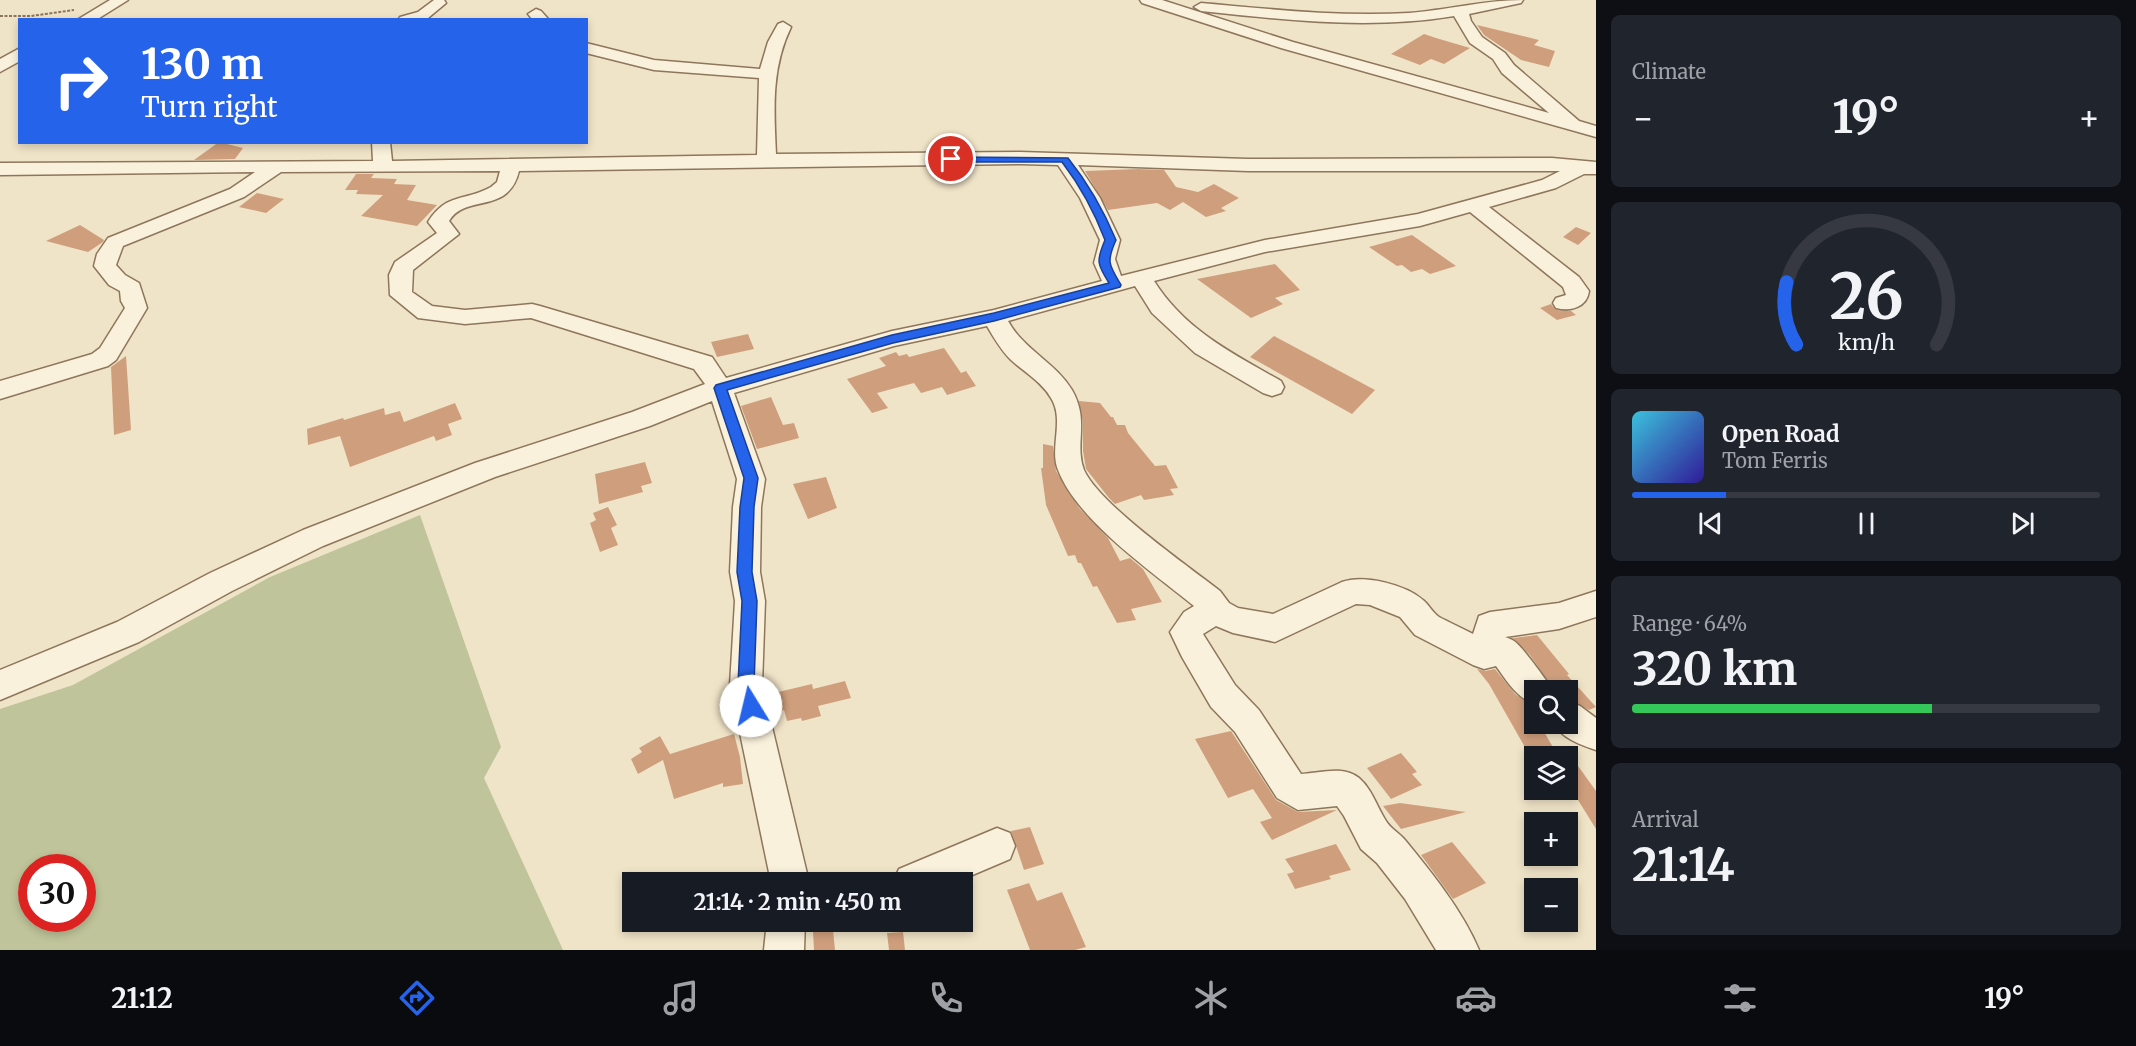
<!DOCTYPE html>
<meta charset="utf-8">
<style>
:root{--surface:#171b24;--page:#20242c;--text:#f1f3f6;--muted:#9ea1a6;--line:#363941;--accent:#2563eb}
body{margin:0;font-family:Merriweather,serif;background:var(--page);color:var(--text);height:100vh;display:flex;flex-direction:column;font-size:22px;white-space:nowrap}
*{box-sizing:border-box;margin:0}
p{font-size:20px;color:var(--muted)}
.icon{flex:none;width:33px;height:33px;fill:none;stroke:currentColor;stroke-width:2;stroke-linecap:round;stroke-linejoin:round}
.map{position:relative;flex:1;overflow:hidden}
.side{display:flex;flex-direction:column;gap:15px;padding:15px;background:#0d0f14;width:540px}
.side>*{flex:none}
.top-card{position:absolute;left:18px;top:18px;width:570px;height:126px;border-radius:0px;box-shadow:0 3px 9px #0003;background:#2563eb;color:#fff;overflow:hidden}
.buttons{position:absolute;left:1524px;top:680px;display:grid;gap:12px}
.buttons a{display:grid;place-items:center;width:54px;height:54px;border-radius:0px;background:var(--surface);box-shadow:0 3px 9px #0003;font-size:30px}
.speed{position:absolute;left:18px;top:854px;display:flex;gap:12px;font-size:30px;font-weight:700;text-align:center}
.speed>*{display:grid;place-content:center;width:78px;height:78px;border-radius:50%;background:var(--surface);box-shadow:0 3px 9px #0003;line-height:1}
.speed .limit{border:9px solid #d22;background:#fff;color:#111}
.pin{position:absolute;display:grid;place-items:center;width:51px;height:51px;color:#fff;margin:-26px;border:3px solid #fff;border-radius:50%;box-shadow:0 2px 6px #0007}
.me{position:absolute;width:66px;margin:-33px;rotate:351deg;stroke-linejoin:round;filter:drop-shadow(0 0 4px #0008)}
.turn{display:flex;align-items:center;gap:21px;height:126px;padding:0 24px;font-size:27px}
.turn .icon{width:78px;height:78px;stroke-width:2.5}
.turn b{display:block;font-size:42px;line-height:51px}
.big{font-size:45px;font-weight:700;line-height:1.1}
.side .widget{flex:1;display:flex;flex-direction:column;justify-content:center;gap:9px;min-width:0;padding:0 21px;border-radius:9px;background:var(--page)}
.side .dial{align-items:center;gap:0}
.dial svg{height:156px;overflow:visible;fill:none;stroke:var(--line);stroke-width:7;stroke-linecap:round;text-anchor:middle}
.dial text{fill:var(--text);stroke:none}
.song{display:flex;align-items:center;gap:18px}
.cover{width:72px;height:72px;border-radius:9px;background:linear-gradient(135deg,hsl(190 70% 55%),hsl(250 70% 35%))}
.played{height:6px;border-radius:3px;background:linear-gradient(90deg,var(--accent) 20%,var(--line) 20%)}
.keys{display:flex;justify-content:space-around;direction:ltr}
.heat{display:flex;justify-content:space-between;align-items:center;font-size:33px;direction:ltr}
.charge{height:9px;border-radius:4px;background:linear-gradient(90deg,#34c759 64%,var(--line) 0)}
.trip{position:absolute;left:622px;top:872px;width:351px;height:60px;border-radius:0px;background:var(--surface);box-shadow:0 3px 9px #0003;font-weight:700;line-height:60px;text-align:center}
.menu{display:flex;height:96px;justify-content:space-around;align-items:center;background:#090b0e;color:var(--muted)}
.menu .icon{width:42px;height:42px}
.menu .selected{color:var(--accent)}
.menu b{font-size:27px;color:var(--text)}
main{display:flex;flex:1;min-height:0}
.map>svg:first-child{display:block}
.cemetery{fill:#bfc49a;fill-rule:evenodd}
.building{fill:#cf9f7d}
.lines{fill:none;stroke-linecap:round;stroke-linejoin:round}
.minor-casing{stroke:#8d765c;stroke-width:3}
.path{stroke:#8d765c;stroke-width:2;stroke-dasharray:3 1.5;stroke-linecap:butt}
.minor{fill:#faf1dc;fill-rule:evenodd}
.route{fill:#2563eb;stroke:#184099;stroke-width:1.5}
</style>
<main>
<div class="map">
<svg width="1596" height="950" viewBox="0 0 1596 950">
<rect width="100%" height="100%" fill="#f0e4c8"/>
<path class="cemetery" d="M 420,515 L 501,747 L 484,778 L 563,950 L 0,950 L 0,709 L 73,685 L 270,577 ZM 32,867 L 82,867 L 82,918 L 32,918 Z"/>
<path class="building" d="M 1477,25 L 1539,40 L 1534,45 L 1555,51 L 1549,67 L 1521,60 L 1484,35 Z
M 1424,34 L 1436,38 L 1470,48 L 1444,64 L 1431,59 L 1420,65 L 1391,54 Z
M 219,142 L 243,148 L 235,159 L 194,160 Z
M 1138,169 L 1164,170 L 1176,187 L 1198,192 L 1214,184 L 1239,198 L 1221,208 L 1226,211 L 1206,217 L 1183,202 L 1170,210 L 1157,203 L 1108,210 L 1085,171 Z
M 356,174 L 374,174 L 371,178 L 397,179 L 394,184 L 416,185 L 407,200 L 437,205 L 417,226 L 361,216 L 383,195 L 356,194 L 358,190 L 345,190 Z
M 257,193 L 284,199 L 266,213 L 239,207 Z
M 80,225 L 104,240 L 103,242 L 88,252 L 46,241 Z
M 1576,227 L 1591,233 L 1578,245 L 1563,237 Z
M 1412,235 L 1456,266 L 1430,274 L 1422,269 L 1411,272 L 1402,265 L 1397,266 L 1369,247 Z
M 1275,264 L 1300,290 L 1275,298 L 1283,304 L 1251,318 L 1197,279 Z
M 1551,304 L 1556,310 L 1571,311 L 1576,315 L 1557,320 L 1540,308 Z
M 748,334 L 754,349 L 717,357 L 711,342 Z
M 1274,336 L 1375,390 L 1352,414 L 1250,357 Z
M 944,348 L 961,373 L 966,371 L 976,386 L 947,395 L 942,387 L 921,393 L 914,383 L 877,393 L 888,408 L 872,413 L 847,379 L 886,366 L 879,358 L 896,352 L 899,356 L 907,354 L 909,357 Z
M 126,356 L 131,430 L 114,435 L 111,367 Z
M 771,397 L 783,425 L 794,423 L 799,438 L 757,449 L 741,406 Z
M 1079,401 L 1100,403 L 1111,417 L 1113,417 L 1117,425 L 1125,425 L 1128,433 L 1155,466 L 1166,465 L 1178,488 L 1170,489 L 1174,495 L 1144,500 L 1141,495 L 1115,504 L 1109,498 L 1086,469 L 1083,451 L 1083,422 Z
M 455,403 L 462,419 L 448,424 L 452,435 L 436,441 L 434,436 L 350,467 L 340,436 L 308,445 L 307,429 L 343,418 L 344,420 L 384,408 L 385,415 L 400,411 L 404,422 Z
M 1043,444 L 1053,446 L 1056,471 L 1080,509 L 1108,538 L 1120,561 L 1130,558 L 1143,569 L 1162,602 L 1131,609 L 1136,620 L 1117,623 L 1097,586 L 1093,587 L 1081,563 L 1078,563 L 1075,555 L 1068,556 L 1046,505 L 1041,468 L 1043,468 Z
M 645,462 L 652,483 L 641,486 L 643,492 L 599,504 L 595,474 Z
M 826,477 L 837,508 L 808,519 L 793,484 Z
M 608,507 L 617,525 L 611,528 L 618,545 L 600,552 L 590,523 L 596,520 L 593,513 Z
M 1537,635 L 1569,674 L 1567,675 L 1596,707 L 1589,710 L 1568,699 L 1568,689 L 1554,690 L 1530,655 L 1513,638 Z
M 1477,669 L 1485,671 L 1495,669 L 1515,694 L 1531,705 L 1534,710 L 1534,723 L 1539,723 L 1558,756 L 1530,756 L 1489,684 Z
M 845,681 L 851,698 L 818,706 L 821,716 L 802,721 L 801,718 L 787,721 L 784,710 L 779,711 L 774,693 L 812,684 L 813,689 Z
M 1231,731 L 1276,800 L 1298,812 L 1337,810 L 1272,840 L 1260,822 L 1272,818 L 1253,789 L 1228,798 L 1195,739 Z
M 734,734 L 740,757 L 743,784 L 723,787 L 723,783 L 674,799 L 663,760 L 638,774 L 631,759 L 642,752 L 639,748 L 660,736 L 670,754 Z
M 1568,752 L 1596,791 L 1596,829 L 1568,784 Z
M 1401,753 L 1417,772 L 1412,774 L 1422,785 L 1391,799 L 1367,768 Z
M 1400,803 L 1466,812 L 1401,829 L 1383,806 Z
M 1030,827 L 1044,864 L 1024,870 L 1011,831 Z
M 1452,842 L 1486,883 L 1453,899 L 1421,855 Z
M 1336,844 L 1351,870 L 1329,876 L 1331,879 L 1295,889 L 1287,874 L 1294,872 L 1285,859 Z
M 1029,883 L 1037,901 L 1062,892 L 1086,947 L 1075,950 L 1030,950 L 1007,890 Z
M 833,930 L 835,950 L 814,950 L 813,931 Z
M 903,932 L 905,950 L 889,950 L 887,933 Z"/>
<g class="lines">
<g class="minor-casing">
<path id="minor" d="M 110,0 L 128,0 L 96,20 L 77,20 Z
M 434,0 L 444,0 L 446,3 L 428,18 L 398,20 L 400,17 L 418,12 Z
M 1140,0 L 1162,0 L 1293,42 L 1549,113 L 1502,73 L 1493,59 L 1470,43 L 1454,16 C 1370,30 1285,20 1201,11 L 1194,7 L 1201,3 C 1270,9 1339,17 1409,13 C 1447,10 1485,0 1523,0 L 1521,3 L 1469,14 L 1471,21 L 1482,37 L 1505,53 L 1514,65 L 1579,121 L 1596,126 L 1596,137 L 1281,48 L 1142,3 Z
M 536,9 L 541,11 L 549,20 L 533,20 L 528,14 Z
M 783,22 L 791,27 C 771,68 774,110 776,154 L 1020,152 L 1248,159 L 1552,158 L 1596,162 L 1596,174 L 1584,174 L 1556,188 L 1489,207 L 1579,277 L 1589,291 C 1587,307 1571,312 1556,308 L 1553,303 L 1556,298 L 1566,295 L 1563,287 L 1470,212 L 1420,226 L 1265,252 L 1154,281 C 1185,330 1232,353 1281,381 L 1284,387 L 1281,393 L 1272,396 L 1263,393 L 1195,353 L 1152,313 L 1135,286 L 1008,321 C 1024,350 1056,363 1072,390 C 1090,421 1074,444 1084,470 C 1099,504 1188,566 1220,591 L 1229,603 L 1238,608 L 1273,614 L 1342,582 C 1364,574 1406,585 1423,600 C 1429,605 1433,613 1439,617 C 1450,623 1462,628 1473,634 L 1479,616 L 1490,612 L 1559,603 L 1596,591 L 1596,617 L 1559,629 L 1505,637 C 1508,638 1511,639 1514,641 C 1521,645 1549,683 1552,690 L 1534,690 L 1534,704 C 1516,697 1507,681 1496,666 L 1484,669 L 1473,665 L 1415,635 L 1400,617 L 1370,605 L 1356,604 L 1275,642 L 1233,633 L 1216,626 L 1203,634 L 1235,685 L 1259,710 L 1301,774 C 1320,773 1343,765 1359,778 C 1372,789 1377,807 1386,821 C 1390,828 1399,833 1405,840 C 1432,873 1462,910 1479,950 L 1436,950 L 1405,899 L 1377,863 L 1361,849 L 1344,816 L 1337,806 L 1298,810 L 1277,798 L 1235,732 L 1211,707 L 1182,657 L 1170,632 L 1184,612 L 1194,606 C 1151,571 1078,521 1058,470 C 1049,448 1065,420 1051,398 C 1042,382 1024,372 1011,360 C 1001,350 994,338 987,326 L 894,346 L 734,393 L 765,479 L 761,507 L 760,572 L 765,601 L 762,685 L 809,882 L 771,882 L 730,685 L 735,601 L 730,572 L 733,507 L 737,479 L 712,401 L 650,426 L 495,477 L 323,546 L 232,591 L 139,642 L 0,700 L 0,670 L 117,622 L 210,573 L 303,530 L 475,463 L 632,412 L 705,384 L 694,369 L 531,318 L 465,324 L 418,318 L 390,295 L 389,275 L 395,262 L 437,233 L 428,222 C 447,192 464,202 491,187 L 497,182 L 500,171 L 281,172 L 244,197 L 123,246 L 116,265 L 125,275 L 139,283 L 147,308 L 116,360 L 108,366 L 0,399 L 0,381 L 92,354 L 100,348 L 125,308 L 121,301 L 120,291 L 109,285 L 94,266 L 97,254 L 108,238 L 230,189 L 255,172 L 0,175 L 0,163 L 373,161 L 372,142 L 390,142 L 392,161 L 757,155 L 759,78 L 654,70 L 586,53 L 586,43 L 654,60 L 760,69 L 768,42 L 778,24 ZM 1020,164 L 1058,165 L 1080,198 L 1100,240 L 1094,263 L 1102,281 L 994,310 L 892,331 L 726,378 L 712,357 L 540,306 L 532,304 L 465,310 L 432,306 L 412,292 L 413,270 L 459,234 L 449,221 C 466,193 508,216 519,171 ZM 1078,165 L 1248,171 L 1560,171 L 1542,180 L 1418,214 L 1265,240 L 1121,276 L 1115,259 L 1120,240 L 1100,198 Z
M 20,48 L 20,61 L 0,72 L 0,59 Z
M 1568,701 L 1580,706 L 1596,718 L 1596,750 C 1581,745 1561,738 1554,723 L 1568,723 Z
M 997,828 L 1010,833 L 1015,846 L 1010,859 L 956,882 L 893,882 L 899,869 Z
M 767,921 L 805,921 L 804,950 L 764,950 Z"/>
</g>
<path class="path" d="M 0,16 L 31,16 L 74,10"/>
<use href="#minor" class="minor"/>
</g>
<path class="route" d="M 948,157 L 1068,158 C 1088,183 1103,209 1116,240 C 1106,262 1109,265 1121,285 L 1120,287 L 994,321 L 893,343 L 727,390 L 758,478 L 754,507 L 752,572 L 757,601 L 754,685 L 760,706 L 757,712 L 751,714 L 745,712 L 738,685 L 742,601 L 737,572 L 740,507 L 744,478 L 714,388 L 716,385 L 892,335 L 994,313 L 1109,283 C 1097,264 1096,261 1105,240 C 1094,211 1081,187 1062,162 L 951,162 L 946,159 Z"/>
</svg>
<div class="buttons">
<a><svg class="icon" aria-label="search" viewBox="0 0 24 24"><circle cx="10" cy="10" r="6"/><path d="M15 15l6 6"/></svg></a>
<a><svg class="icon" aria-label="layers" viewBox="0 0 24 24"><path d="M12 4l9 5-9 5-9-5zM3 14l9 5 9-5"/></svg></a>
<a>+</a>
<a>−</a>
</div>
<div class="speed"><div class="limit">30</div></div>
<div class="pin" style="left:951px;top:159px;background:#d93025"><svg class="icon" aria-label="arrive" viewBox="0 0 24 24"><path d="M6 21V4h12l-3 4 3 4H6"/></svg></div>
<svg class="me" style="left:751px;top:706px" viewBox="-20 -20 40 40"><circle r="19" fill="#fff"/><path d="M0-13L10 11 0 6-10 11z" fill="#2563eb"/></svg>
<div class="trip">21:14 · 2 min · 450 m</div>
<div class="top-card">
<div class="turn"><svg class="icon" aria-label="right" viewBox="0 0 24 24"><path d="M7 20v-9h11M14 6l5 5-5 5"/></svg><div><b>130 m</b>Turn right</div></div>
</div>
</div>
<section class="side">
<div class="widget"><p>Climate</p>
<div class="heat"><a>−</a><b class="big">19°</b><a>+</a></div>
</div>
<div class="widget dial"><svg viewBox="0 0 100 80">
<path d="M14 69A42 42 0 1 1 86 69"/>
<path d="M14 69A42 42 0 0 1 9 37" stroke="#2563eb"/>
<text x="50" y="56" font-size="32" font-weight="700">26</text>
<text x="50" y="72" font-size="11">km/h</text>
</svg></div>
<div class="widget">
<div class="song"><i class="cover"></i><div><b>Open Road</b><p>Tom Ferris</p></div></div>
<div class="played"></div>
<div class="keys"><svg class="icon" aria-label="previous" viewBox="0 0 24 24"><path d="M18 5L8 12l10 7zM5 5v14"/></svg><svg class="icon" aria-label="pause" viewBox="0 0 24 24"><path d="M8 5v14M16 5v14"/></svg><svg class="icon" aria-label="next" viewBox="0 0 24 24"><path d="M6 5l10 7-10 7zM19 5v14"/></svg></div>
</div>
<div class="widget"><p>Range · 64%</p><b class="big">320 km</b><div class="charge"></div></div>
<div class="widget"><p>Arrival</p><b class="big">21:14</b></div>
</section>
</main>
<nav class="menu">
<b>21:12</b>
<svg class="icon selected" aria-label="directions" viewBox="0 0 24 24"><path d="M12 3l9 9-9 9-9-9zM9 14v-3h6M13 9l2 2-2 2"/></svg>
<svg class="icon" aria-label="music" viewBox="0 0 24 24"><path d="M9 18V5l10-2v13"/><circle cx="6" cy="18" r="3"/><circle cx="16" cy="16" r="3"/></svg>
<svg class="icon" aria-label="phone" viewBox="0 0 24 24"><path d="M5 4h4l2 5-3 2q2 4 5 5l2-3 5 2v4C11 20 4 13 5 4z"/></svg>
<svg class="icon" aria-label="climate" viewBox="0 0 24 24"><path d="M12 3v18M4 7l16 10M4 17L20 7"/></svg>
<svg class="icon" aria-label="car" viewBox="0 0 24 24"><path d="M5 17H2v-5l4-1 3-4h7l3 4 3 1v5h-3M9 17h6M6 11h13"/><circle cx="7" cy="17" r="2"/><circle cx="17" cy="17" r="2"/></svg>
<svg class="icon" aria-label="filters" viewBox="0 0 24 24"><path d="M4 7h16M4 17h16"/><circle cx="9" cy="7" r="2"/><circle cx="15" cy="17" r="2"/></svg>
<b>19°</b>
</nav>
